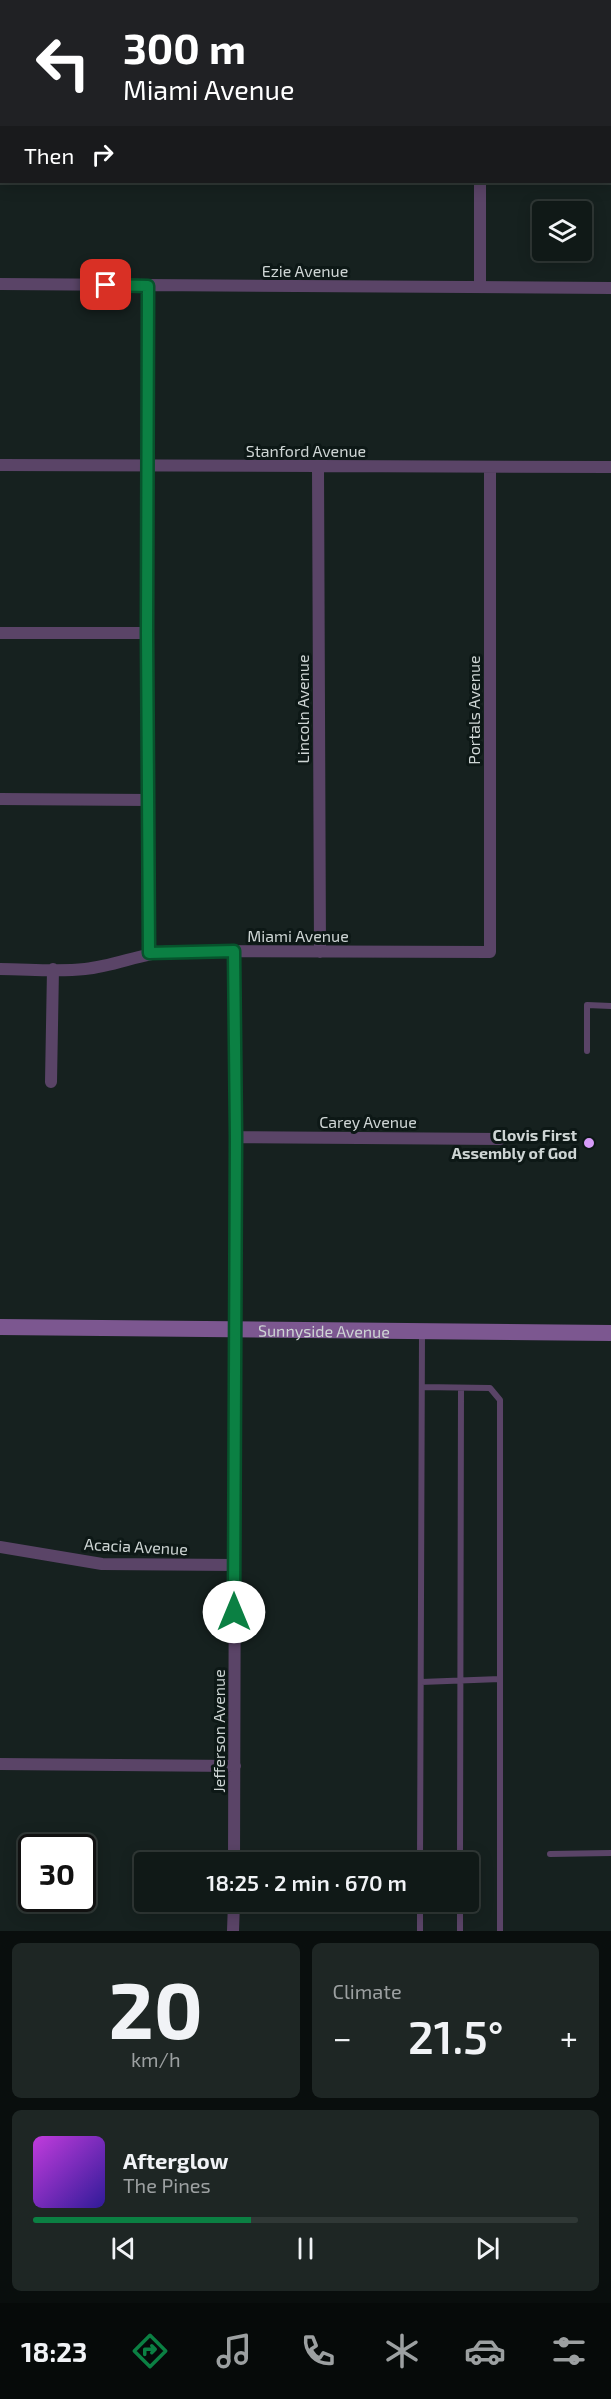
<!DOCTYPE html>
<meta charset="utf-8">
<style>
:root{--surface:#101917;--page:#1e2624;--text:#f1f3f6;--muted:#9ca0a1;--line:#303836;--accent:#0b8043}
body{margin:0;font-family:"Exo 2",sans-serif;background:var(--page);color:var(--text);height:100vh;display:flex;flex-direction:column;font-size:22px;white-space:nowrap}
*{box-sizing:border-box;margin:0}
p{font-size:20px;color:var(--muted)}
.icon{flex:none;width:33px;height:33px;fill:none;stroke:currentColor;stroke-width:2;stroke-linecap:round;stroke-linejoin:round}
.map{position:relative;height:1931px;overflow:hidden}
.sheet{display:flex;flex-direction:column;gap:12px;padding:12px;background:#090e0d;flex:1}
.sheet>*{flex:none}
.banner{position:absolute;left:0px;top:0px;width:612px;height:183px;box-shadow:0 3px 15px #0003,0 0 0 2px var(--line);background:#202124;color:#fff;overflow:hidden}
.buttons{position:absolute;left:532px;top:201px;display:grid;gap:12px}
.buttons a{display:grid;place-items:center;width:60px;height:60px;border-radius:6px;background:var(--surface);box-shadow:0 3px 15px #0003,0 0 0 2px var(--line);font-size:30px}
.speed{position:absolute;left:18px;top:1834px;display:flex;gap:12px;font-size:30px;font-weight:700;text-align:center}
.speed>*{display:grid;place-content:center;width:78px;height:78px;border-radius:50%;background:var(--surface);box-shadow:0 3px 15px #0003,0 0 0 2px var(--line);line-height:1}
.speed .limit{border:3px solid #111;border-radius:9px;background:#fff;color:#111}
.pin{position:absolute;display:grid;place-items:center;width:51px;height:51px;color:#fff;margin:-26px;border-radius:12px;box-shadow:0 3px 9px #0006}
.me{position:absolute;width:66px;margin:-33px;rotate:0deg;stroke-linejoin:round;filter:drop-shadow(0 0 4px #0008)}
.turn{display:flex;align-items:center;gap:21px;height:126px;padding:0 24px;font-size:27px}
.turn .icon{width:78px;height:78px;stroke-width:2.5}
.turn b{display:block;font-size:42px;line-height:51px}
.then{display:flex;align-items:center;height:57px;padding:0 24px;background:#0003;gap:12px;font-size:22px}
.big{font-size:45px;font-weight:600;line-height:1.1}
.sheet .widget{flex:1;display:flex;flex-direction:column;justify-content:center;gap:9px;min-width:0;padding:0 21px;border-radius:9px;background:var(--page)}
.sheet .dial{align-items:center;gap:0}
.dial b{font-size:78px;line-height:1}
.song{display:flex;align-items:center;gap:18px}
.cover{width:72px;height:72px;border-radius:9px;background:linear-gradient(135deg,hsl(290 70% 55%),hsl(250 70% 35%))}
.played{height:6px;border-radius:3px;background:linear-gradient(90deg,var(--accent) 40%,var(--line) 40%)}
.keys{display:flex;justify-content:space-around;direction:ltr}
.heat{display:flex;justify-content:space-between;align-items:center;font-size:33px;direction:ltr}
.sheet .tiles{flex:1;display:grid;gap:12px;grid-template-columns:1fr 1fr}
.widget:last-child{grid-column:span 2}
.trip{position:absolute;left:134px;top:1852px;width:345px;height:60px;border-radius:6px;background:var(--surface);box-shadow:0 3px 15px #0003,0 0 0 2px var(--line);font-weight:600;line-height:60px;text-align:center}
.tab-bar{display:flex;height:96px;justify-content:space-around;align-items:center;background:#060a09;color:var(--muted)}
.tab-bar .icon{width:42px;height:42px}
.tab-bar .current{color:var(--accent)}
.tab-bar b{font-size:27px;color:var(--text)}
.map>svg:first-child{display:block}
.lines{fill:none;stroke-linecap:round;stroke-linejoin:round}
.service{stroke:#5a4467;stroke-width:6}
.minor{stroke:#5a4467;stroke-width:12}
.secondary{stroke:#7c5790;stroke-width:16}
.route-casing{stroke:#07532c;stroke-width:15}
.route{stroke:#0b8043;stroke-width:10}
.poi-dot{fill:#d79bf9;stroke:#0d1816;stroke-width:2}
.labels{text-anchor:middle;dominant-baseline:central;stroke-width:6;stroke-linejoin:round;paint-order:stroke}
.street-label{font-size:16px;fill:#ced5d4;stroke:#0d1816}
.poi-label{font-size:16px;font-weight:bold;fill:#ced5d4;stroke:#0d1816;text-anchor:end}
</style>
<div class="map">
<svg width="611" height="1931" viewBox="0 0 611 1931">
<rect width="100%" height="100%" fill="#16211f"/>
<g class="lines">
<path class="service" d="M 587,1051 L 587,1005 L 611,1006
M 422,1387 L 490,1388 L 500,1400 L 500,1931
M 421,1682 L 500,1679
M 550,1854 L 611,1853
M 420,1863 L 422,1333
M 460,1863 L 461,1388
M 420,1931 L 420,1902
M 460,1931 L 460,1902"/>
<path class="minor" d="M 101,0 L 101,2
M 478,0 L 478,2
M 480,182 L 480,286
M 0,284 L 611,288
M 148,286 L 147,633 L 149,953
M 0,465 L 611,467
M 318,467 L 320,952
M 0,633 L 147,633
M 0,799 L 149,800
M 234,951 L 236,1137 L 234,1863
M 0,969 C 28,969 57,972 85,969 C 115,966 142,953 172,951 L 490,952 L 490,467
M 51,1082 L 53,969
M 236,1137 L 500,1139
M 0,1547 L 102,1564 L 234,1565
M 0,1764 L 235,1766
M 233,1931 L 234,1902"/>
<path class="secondary" id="s1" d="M 0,1327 L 611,1333"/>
</g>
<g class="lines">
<g class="route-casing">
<path id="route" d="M 106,285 L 148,286 L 147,633 L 149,953 L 234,951 L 236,1137 L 234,1612"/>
</g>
<use href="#route" class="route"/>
</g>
<circle class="poi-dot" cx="589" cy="1143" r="6"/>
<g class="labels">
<g class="street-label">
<text x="305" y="270">Ezie Avenue</text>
<text x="306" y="450">Stanford Avenue</text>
<text transform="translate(302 709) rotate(-90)">Lincoln Avenue</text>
<text transform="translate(473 710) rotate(-90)">Portals Avenue</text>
<text x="298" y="935">Miami Avenue</text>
<text x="368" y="1121">Carey Avenue</text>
<text stroke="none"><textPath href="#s1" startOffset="324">Sunnyside Avenue</textPath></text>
<text transform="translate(136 1546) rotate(3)">Acacia Avenue</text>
<text transform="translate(218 1731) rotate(-90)">Jefferson Avenue</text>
</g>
<g class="poi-label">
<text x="577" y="1134">Clovis First<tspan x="577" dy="18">Assembly of God</tspan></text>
</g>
</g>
</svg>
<div class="buttons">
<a><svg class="icon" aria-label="layers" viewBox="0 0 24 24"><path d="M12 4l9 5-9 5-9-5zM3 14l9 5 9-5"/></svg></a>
</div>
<div class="speed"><div class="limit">30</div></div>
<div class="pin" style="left:106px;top:285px;background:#d93025"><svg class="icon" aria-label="arrive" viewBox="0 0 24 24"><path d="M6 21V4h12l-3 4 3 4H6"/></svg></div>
<svg class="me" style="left:234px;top:1612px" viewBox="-20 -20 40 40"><circle r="19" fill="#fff"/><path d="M0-13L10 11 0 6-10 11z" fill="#0b8043"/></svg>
<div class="trip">18:25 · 2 min · 670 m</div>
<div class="banner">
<div class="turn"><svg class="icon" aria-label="left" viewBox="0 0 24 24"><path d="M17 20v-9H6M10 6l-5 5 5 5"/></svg><div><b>300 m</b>Miami Avenue</div></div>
<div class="then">Then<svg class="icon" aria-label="right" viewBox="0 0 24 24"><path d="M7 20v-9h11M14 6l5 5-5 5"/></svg></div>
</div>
</div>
<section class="sheet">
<div class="tiles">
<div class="widget dial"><b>20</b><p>km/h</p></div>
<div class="widget"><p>Climate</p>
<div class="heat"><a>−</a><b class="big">21.5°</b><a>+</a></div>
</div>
<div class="widget">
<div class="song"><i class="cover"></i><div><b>Afterglow</b><p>The Pines</p></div></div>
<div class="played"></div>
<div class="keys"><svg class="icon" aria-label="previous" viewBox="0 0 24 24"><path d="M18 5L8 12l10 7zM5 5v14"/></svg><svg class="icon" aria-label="pause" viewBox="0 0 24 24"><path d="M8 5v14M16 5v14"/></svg><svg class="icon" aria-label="next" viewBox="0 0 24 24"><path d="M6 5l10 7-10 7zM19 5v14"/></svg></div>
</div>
</div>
</section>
<nav class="tab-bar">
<b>18:23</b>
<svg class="icon current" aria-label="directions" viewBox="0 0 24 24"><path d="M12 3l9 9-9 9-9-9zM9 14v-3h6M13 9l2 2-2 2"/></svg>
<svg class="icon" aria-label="music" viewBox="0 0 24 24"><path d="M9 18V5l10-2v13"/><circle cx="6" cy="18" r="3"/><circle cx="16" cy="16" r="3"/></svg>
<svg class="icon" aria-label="phone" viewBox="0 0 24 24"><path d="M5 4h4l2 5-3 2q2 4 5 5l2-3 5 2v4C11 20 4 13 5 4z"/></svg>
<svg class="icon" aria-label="climate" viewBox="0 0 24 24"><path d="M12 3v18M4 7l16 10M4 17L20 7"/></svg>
<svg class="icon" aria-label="car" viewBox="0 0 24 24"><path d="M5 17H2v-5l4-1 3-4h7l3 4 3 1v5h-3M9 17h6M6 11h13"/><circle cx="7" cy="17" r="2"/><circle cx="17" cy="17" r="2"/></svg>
<svg class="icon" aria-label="filters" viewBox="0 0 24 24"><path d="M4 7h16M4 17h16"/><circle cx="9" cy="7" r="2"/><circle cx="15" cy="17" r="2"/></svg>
</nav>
